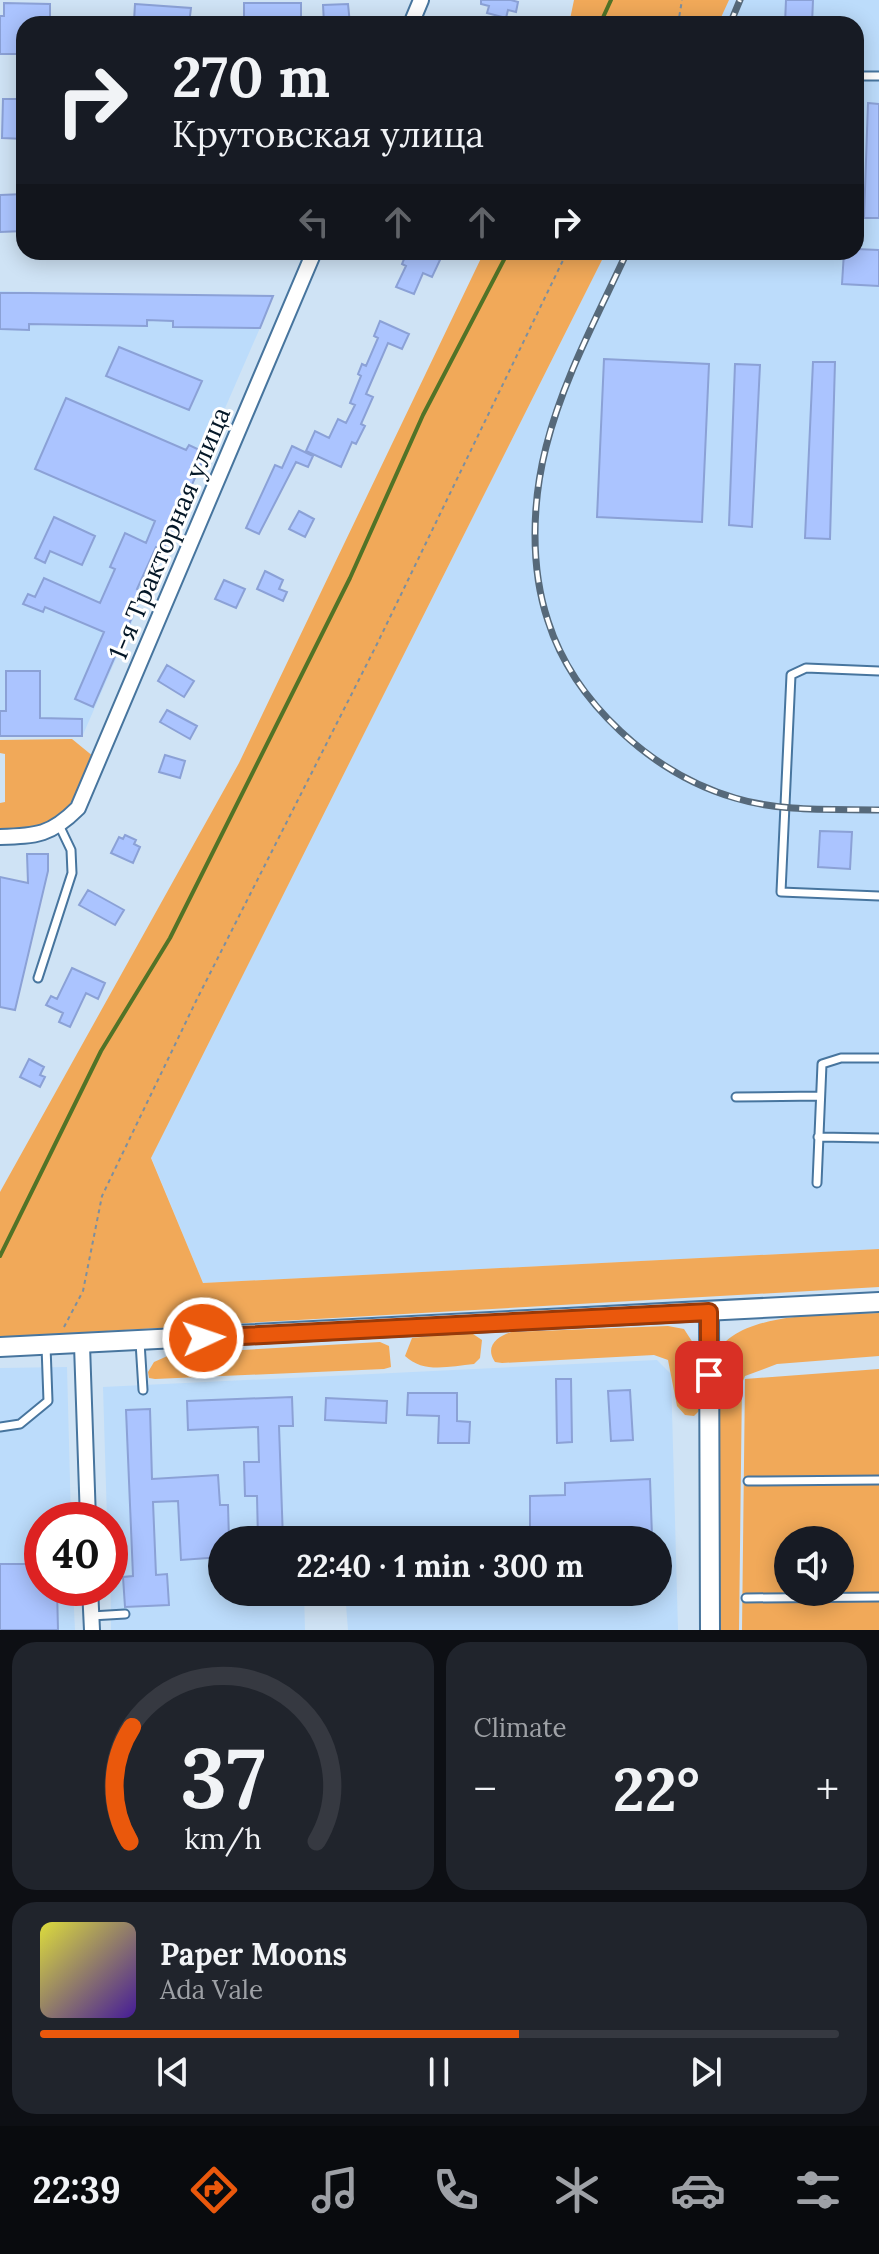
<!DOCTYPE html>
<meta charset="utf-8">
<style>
:root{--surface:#171b24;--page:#20242c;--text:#f1f3f6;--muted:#9ea1a6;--line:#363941;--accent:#ea580c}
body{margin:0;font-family:Lora,serif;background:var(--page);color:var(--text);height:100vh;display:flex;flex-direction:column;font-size:30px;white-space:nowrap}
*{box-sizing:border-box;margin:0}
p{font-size:26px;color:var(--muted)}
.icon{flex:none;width:44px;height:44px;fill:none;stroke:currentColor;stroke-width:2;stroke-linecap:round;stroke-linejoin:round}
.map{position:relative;height:1630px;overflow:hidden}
.side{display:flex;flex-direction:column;gap:12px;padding:12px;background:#0d0f14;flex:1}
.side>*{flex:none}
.hud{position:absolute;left:16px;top:16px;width:848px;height:244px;border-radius:24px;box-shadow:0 4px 20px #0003;background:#171b24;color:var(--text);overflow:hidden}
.tools{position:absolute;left:774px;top:1526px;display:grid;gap:16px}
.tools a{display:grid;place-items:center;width:80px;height:80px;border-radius:50%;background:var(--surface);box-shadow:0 4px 20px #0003;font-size:40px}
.speed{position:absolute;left:24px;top:1502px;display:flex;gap:16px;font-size:40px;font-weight:700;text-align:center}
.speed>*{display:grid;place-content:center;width:104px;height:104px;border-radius:50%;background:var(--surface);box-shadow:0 4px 20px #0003;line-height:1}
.speed .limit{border:12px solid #d22;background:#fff;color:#111}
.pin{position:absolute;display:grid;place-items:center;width:68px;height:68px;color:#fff;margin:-34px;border-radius:16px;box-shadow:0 4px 12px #0006}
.me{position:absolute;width:88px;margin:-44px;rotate:87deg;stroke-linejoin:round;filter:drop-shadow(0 0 6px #0008)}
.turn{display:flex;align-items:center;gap:28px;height:168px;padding:0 24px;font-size:36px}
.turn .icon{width:104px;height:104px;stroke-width:2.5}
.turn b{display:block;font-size:56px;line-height:68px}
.lanes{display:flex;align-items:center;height:76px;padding:0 24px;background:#0003;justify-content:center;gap:40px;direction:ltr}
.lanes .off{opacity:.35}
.big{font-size:60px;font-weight:800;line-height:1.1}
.side .widget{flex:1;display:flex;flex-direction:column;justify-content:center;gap:12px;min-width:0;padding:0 28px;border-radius:24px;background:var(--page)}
.side .dial{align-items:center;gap:0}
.dial svg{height:208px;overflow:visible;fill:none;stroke:var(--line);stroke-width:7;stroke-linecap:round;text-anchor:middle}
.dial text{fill:var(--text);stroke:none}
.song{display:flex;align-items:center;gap:24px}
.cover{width:96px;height:96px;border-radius:12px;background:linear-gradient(135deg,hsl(60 70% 55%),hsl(260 70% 35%))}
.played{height:8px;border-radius:4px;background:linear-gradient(90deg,var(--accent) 60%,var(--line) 60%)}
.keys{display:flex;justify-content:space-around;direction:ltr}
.heat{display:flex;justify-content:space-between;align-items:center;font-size:44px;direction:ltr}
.side .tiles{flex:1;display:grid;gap:12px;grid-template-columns:1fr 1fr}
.widget:last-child{grid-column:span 2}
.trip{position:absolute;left:208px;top:1526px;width:464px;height:80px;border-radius:40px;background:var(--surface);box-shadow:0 4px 20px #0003;font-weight:800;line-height:80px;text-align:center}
.tab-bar{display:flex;height:128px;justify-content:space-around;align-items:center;background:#090b0e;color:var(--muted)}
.tab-bar .icon{width:56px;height:56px}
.tab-bar .active{color:var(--accent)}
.tab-bar b{font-size:36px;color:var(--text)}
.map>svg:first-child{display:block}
.built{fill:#bcdcfb}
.green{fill:#f1a959;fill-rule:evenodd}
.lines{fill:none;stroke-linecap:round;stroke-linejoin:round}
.stream{stroke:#517327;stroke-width:4}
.building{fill:#abc4ff;stroke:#8ba1d6;stroke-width:2}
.service-casing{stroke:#47759e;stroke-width:11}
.minor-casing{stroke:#47759e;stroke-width:18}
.tertiary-casing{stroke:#47759e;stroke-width:22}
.path{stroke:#7c8fa0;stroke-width:2;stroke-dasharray:4 4;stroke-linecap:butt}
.service{stroke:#fff;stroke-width:7}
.minor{stroke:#fff;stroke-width:14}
.tertiary{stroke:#fff;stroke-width:18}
.rail-casing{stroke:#56697a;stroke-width:7}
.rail{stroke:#fff;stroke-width:4;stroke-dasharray:12;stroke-linecap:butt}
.route-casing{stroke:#983908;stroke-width:20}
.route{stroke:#ea580c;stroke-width:14}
.labels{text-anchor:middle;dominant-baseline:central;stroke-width:6;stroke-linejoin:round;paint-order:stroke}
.street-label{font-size:26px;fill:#041727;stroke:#fff}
</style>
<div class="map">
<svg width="879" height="1630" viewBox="0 0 879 1630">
<rect width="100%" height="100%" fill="#cfe3f5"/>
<path class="built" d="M 728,0 L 879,0 L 879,1249 L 203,1283 L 151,1157 L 606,252 L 856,252 L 856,24 L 717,24 Z
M 0,291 L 273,298 L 82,737 L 0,737 Z
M 657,1360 L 671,1374 L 678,1630 L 348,1630 L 345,1592 L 658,1592 L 658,1540 L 222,1540 L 222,1592 L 304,1592 L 305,1630 L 111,1630 L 110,1520 L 107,1520 L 103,1387 Z
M 67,1367 L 71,1520 L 42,1520 L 42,1588 L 73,1588 L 75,1630 L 0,1630 L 0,1368 Z"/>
<path class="green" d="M 574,0 L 729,0 L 718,24 L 569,24 Z
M 484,252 L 606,252 L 151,1158 L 203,1283 L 879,1249 L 879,1287 L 0,1337 L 0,1192 L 239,763 Z
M 72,739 L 94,757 C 67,811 67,830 0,828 L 0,803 L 5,802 L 5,754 L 0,753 L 0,740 Z
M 879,1313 L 879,1356 L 777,1364 L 745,1376 L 742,1383 L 739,1630 L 715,1630 L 714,1360 C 730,1309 835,1315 879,1313 Z
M 668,1326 L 684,1329 L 695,1346 L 702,1408 L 694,1416 L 685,1415 L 677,1406 L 668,1360 L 654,1355 L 502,1363 L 495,1362 C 484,1346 498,1336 512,1332 Z
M 470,1332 L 482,1340 L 480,1358 L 474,1364 C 450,1366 424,1374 405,1356 L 412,1338 Z
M 380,1342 L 389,1346 L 391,1367 L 384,1369 L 155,1379 L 149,1378 L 148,1372 L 154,1362 L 172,1354 Z
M 879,1369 L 879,1630 L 742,1630 L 745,1379 ZM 788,1540 L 840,1540 L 840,1592 L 788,1592 Z"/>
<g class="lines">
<path class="stream" d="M 600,24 L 611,0
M 0,1256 L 101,1051 L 170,938 L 350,578 L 423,415 L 508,252"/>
</g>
<path class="building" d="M 481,0 L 511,0 L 518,2 L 516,12 L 508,10 L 506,18 L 487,13 L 489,6 L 481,4 Z
M 786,0 L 813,0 L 812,24 L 785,24 Z
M 4,3 L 50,4 L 50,24 L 24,24 L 24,54 L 0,54 L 0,16 L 4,16 Z
M 244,3 L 301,3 L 301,24 L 244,24 Z
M 135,4 L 191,8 L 189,24 L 134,21 Z
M 348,4 L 350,24 L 324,24 L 323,5 Z
M 3,99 L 24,99 L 24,139 L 2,138 Z
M 868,103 L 879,104 L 879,218 L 864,218 Z
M 24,194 L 24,231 L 0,232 L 0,195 Z
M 856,249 L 879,250 L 879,286 L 842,284 L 844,252 L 856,252 Z
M 407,252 L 423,252 L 440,260 L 432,277 L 423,273 L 414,294 L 396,287 L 406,266 L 402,264 Z
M 0,293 L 29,293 L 273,296 L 260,328 L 173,327 L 173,321 L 147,320 L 147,326 L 29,324 L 29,330 L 0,329 Z
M 380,321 L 409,334 L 402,349 L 388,343 L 366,394 L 373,397 L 361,424 L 365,426 L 356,444 L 352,442 L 341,467 L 306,451 L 315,431 L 329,438 L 338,419 L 346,423 L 355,405 L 350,403 L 361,376 L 358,374 L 362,364 L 366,366 L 378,338 L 374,336 Z
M 119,347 L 202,381 L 189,410 L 106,376 Z
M 604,359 L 709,364 L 702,522 L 597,517 Z
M 813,362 L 835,362 L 830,539 L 805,538 Z
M 735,364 L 760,365 L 752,527 L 729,525 Z
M 66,398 L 186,450 L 189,445 L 206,453 L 163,550 L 156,547 L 137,589 L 143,592 L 93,707 L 75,699 L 104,632 L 45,607 L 43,612 L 23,604 L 28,594 L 35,597 L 44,578 L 100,603 L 115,569 L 110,567 L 125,533 L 146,543 L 155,521 L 35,469 Z
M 292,446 L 313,456 L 308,467 L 296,462 L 259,534 L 246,528 L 275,465 L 282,468 Z
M 299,511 L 314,519 L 305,537 L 289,529 Z
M 54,517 L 95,536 L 82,565 L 50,551 L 45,563 L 35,558 Z
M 265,571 L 283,580 L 279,589 L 287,592 L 283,601 L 257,589 Z
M 224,580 L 245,589 L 236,608 L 215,599 Z
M 167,665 L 194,681 L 184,697 L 158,681 Z
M 6,671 L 40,671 L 40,718 L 82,719 L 82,736 L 0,736 L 0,711 L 6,711 Z
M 167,710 L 197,726 L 190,739 L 160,722 Z
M 165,755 L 185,761 L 180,778 L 159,772 Z
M 820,831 L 852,832 L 850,869 L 818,867 Z
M 125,835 L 136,840 L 134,844 L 140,847 L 133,863 L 111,853 L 119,837 L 123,839 Z
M 27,854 L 48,854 L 48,871 L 15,1010 L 0,1007 L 0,877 L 28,883 Z
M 88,890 L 124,910 L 115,925 L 79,905 Z
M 72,968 L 105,983 L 98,999 L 86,993 L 70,1027 L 59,1022 L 63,1013 L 46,1005 L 51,996 L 57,999 Z
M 29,1059 L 44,1067 L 40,1075 L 45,1077 L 40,1087 L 20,1077 Z
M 556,1379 L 571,1379 L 572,1442 L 557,1443 Z
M 630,1390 L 633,1440 L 611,1441 L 608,1391 Z
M 408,1393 L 457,1393 L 457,1421 L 470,1422 L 469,1443 L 438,1443 L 439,1416 L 407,1415 Z
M 292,1397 L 293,1426 L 279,1426 L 283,1540 L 258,1540 L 257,1496 L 245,1496 L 244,1462 L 259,1462 L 258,1427 L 188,1430 L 187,1401 Z
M 326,1398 L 387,1401 L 386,1423 L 325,1420 Z
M 150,1409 L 152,1479 L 218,1475 L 220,1505 L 228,1505 L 229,1540 L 222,1540 L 222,1557 L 181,1560 L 178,1501 L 153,1502 L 156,1575 L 167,1574 L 169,1605 L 125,1607 L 123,1577 L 133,1576 L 126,1410 Z
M 650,1479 L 652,1536 L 567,1540 L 566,1528 L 530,1529 L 530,1496 L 565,1495 L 565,1483 Z
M 0,1564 L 42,1564 L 42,1588 L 57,1588 L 58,1630 L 0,1630 Z"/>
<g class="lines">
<g class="service-casing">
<path id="service" d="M 856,76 L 879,76
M 879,671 L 806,668 L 791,675 L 781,892 L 879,896
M 38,978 L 72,873 L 71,850 L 60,827
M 736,1097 L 819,1096
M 818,1137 L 879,1138
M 817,1183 L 822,1064 L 841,1058 L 879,1058
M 140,1342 L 143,1390
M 0,1427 L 20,1424 L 48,1401 L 46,1346
M 748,1481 L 879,1480
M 746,1598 L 879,1597
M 91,1616 L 125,1614"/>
</g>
<g class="minor-casing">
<path id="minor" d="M 411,24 L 421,0
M 0,837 C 37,836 51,835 78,808 L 314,252
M 82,1345 L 88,1520
M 90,1588 L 92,1630"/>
</g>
<g class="tertiary-casing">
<path id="tertiary" d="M 709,1312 L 710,1630
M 0,1347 L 879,1302"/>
</g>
<path class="path" d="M 678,24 L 682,0
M 64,1327 L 83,1291 L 102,1196 L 197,999 L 377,644 L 567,252"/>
<use href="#service" class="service"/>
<use href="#minor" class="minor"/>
<use href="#tertiary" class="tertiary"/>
<g class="rail-casing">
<path id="rail" d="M 730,24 L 740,0
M 627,252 C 598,315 563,379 546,447 C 532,502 530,567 548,621 C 574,703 653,774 735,798 C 781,812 831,809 879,810"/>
</g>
<use href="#rail" class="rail"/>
</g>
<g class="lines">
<g class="route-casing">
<path id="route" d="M 203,1338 L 709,1312 L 709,1375"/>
</g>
<use href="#route" class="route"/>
</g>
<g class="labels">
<g class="street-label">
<text transform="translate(169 533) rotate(-67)">1-я Тракторная улица</text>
</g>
</g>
</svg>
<div class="tools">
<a><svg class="icon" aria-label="sound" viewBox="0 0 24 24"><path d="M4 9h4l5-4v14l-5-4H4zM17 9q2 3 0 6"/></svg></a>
</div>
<div class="speed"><div class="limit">40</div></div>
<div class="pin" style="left:709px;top:1375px;background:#d93025"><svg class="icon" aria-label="arrive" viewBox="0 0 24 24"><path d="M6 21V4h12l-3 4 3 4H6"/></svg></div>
<svg class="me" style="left:203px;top:1338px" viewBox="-20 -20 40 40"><circle r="17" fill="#ea580c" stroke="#fff" stroke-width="3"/><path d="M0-11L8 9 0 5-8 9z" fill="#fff"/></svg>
<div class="trip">22:40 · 1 min · 300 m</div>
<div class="hud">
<div class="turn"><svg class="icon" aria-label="right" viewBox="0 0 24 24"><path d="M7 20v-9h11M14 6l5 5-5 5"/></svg><div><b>270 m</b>Крутовская улица</div></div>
<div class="lanes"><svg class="icon off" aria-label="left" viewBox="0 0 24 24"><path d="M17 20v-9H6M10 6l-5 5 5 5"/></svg><svg class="icon off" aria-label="ahead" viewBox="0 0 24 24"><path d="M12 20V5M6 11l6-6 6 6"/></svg><svg class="icon off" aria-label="ahead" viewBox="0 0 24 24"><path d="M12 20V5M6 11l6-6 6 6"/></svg><svg class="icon" aria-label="right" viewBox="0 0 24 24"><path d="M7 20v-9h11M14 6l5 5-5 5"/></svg></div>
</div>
</div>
<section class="side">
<div class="tiles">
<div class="widget dial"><svg viewBox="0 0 100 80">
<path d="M14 69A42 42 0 1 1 86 69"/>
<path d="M14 69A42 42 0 0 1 15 25" stroke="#ea580c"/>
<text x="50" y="56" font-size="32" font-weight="700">37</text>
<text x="50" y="72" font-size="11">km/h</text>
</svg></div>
<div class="widget"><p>Climate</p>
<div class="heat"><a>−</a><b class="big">22°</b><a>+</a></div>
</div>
<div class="widget">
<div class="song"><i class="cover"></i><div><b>Paper Moons</b><p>Ada Vale</p></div></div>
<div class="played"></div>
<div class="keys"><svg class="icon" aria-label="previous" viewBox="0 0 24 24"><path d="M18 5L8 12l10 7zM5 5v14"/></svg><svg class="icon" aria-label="pause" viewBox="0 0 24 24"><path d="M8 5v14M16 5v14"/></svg><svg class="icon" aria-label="next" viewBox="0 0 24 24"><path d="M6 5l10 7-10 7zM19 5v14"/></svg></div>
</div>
</div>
</section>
<nav class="tab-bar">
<b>22:39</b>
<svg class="icon active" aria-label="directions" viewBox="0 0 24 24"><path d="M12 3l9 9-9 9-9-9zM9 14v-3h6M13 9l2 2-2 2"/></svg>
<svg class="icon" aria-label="music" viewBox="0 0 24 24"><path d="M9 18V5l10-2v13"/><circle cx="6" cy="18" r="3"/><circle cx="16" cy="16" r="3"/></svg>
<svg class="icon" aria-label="phone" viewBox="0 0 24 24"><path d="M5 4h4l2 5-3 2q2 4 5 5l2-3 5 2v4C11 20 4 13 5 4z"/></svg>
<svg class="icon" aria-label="climate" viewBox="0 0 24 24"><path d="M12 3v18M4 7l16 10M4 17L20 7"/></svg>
<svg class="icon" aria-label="car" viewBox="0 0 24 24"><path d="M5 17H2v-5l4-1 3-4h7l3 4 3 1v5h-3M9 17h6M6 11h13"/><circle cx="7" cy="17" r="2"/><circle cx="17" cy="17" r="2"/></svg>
<svg class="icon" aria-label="filters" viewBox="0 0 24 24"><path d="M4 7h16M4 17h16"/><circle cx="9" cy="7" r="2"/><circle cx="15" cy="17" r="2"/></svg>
</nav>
